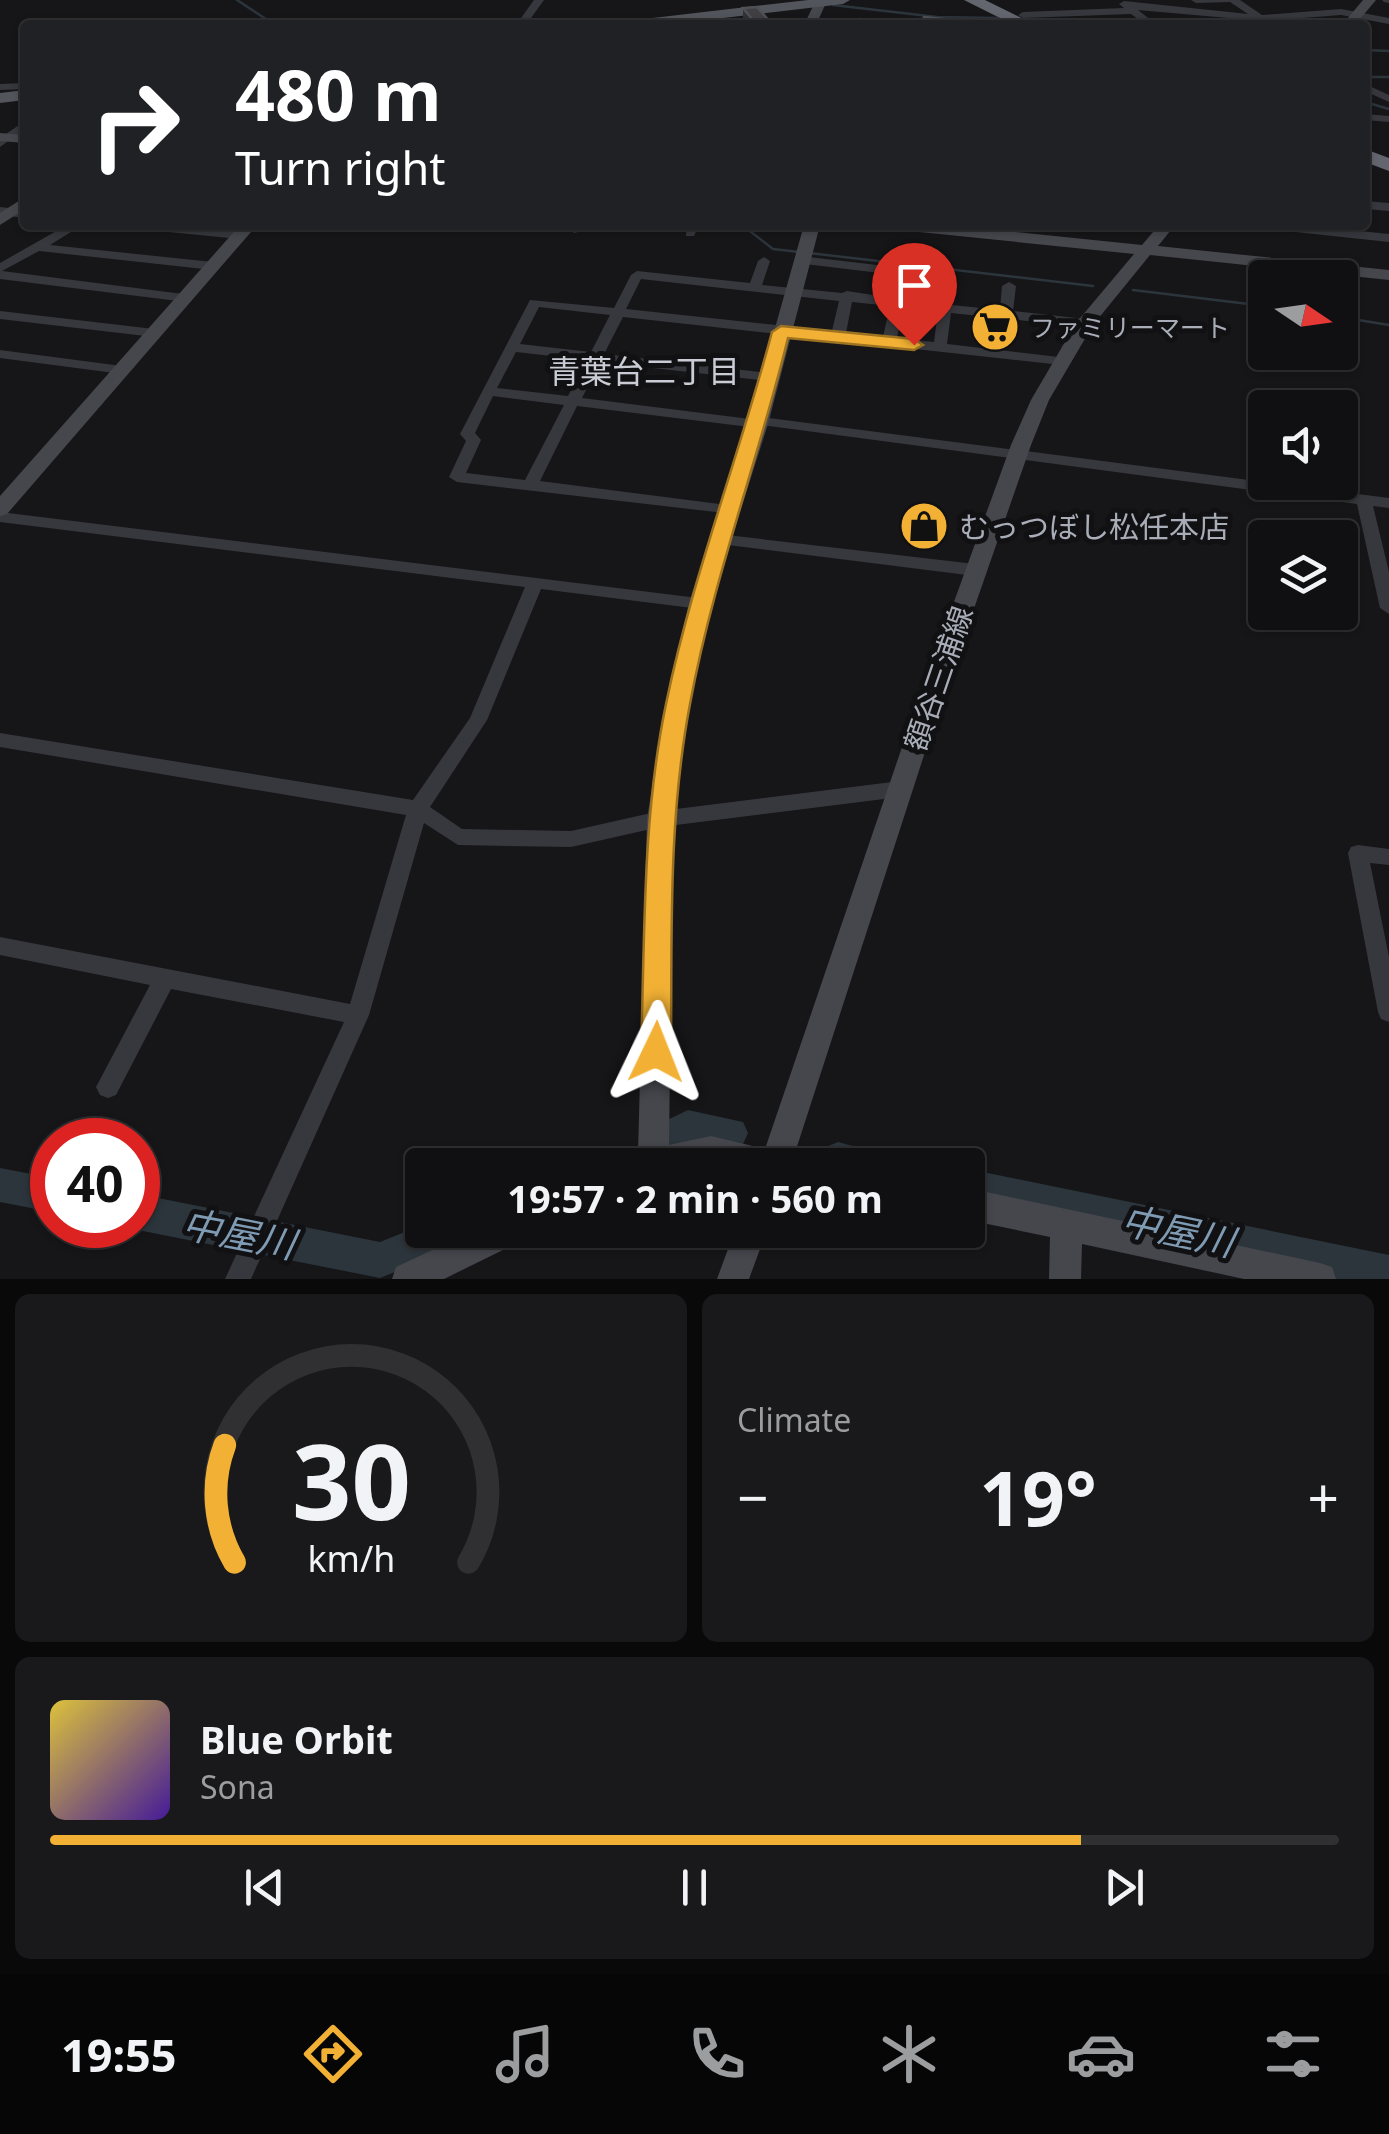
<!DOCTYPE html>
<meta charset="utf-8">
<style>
:root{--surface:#101012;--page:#19191b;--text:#f1f3f6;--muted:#9c9d9f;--line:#303032;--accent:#f2b134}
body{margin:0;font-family:"Noto Sans","Noto Sans JP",sans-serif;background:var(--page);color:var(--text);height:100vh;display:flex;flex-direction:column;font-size:38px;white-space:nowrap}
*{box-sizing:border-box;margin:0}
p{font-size:32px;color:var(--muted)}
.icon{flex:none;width:55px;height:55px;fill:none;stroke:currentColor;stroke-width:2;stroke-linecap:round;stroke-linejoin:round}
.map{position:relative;height:1279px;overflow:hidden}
.drawer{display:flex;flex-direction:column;gap:15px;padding:15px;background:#09090a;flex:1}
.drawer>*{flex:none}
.top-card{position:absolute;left:20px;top:20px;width:1350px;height:210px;border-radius:10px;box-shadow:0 2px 8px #0004,0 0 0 2px var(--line);background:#202124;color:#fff;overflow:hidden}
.needle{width:65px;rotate:103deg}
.tools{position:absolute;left:1248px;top:260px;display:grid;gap:20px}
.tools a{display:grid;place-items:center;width:110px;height:110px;border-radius:10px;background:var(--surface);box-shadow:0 2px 8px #0004,0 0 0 2px var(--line);font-size:50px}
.speed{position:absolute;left:30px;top:1118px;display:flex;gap:20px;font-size:50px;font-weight:700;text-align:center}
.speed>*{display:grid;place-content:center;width:130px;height:130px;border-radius:50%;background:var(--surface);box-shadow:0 2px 8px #0004,0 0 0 2px var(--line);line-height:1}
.speed .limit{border:15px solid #d22;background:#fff;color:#111}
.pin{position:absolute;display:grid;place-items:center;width:85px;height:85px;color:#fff;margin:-102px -42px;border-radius:50% 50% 50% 0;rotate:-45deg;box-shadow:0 0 10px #0007}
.pin .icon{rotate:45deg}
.me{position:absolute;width:110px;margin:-55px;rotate:2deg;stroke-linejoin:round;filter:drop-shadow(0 0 8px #0008)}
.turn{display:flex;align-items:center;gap:35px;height:210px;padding:0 50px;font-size:45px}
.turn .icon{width:130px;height:130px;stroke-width:2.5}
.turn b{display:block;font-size:70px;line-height:85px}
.big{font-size:75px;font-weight:700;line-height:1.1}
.drawer .widget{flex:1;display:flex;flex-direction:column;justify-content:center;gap:15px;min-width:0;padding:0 35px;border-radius:15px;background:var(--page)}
.drawer .dial{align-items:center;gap:0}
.dial svg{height:260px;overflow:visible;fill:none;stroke:var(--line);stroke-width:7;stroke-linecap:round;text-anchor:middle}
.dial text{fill:var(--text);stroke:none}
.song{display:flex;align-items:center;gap:30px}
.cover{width:120px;height:120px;border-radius:15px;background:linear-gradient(135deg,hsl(50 70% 55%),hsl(260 70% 35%))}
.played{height:10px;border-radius:5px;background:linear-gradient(90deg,var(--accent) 80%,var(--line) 80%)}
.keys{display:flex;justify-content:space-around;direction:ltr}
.heat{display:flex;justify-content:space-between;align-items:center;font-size:55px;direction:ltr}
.drawer .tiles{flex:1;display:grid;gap:15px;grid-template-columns:1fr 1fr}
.widget:last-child{grid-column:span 2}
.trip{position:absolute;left:405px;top:1148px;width:580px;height:100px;border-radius:10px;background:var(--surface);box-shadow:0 2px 8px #0004,0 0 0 2px var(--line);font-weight:700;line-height:100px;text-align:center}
.menu{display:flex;height:160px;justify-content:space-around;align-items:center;background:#060607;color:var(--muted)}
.menu .icon{width:70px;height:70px}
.menu .on{color:var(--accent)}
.menu b{font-size:45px;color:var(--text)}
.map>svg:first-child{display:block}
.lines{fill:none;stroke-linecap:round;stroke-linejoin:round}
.stream{stroke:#2c353c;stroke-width:2.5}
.river{fill:#2c353c;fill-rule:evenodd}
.street{fill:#37383d;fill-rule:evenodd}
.secondary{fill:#45474d;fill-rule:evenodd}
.primary{fill:#53555c;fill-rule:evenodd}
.highway{fill:#63666e;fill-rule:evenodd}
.wall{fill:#323236}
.shaded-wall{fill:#212124}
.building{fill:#3f3f44;stroke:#4f5156;stroke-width:2.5}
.route{fill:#f2b134;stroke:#9d7322;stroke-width:2.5}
.labels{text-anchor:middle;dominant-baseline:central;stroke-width:10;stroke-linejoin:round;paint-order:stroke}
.far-poi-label{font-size:25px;fill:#a8adb8;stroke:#111113;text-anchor:start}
.poi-label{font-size:30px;fill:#a8adb8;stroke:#111113;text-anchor:start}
.street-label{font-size:30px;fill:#a8adb8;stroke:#111113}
.neighbourhood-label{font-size:32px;fill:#c9ccd4;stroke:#111113}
.near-water-label{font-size:38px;font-style:italic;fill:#7f9bb3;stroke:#111113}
</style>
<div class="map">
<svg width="1389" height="1279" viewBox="0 0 1389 1279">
<rect width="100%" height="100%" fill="#161618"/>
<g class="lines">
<path class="stream" d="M 237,0 L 275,25
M 833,5 L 937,17 L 997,18
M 1365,50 L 1389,51
M 1365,77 L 1389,77
M 1365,102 L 1389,109
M 742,225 L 773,249 L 799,252
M 809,253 L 1093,286
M 1133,290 L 1265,306
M 1340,317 L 1389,325"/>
<path class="river" d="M 688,1110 L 743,1122 L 748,1133 L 743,1144 C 718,1154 703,1138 675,1149 L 663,1144 L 658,1133 L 663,1122 Z
M 838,1142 L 878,1153 L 883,1165 L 823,1165 L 821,1159 L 826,1147 Z
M 0,1168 L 52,1178 L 52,1212 L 0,1202 Z
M 968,1169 L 1389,1255 L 1389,1279 L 1331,1279 L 968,1203 Z
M 138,1194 L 380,1242 L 422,1225 L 422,1230 L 473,1230 L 468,1243 L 380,1278 L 138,1230 L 127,1225 L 138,1225 Z"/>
<path class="street" d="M 534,0 L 544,0 L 526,25 L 516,25 Z
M 1191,0 L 1240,0 L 1262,15 L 1341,9 L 1389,18 L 1389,24 L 1341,15 L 1262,21 L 1138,10 L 1157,25 L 1146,25 L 1131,14 L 1023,18 L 1018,15 L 1023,12 L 1124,8 L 1119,4 L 1124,1 L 1248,14 L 1230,2 L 1196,3 Z
M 1382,0 L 1389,0 L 1389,3 L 1384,2 Z
M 25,83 L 25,89 L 0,90 L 0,84 Z
M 1365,84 L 1389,95 L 1389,102 L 1365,91 Z
M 1365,114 L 1389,116 L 1389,122 L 1365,120 Z
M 25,121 L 25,129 L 0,147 L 0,138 Z
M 1365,201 L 1389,203 L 1389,211 L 1365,209 Z
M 0,207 L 25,210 L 25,218 L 0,215 Z
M 67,225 L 82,225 L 50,245 L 213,262 L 219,266 L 213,270 L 39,251 L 2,271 L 191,295 L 193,298 L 186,302 L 0,279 L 0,263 Z
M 132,225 L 176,225 L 240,231 L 246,235 L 240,239 L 138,229 Z
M 570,225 L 582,225 L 578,232 L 574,233 L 568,229 Z
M 687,225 L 699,225 L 694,236 L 686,236 Z
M 1261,225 L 1302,225 L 1389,234 L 1389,242 L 1267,229 Z
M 800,256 L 954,274 L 952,305 L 1000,310 L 1002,286 L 1009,282 L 1016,286 L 1013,311 L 1085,319 L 1092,323 L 1085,327 L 951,313 L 947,344 L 1067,358 L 1069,361 L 1062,365 L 623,317 L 604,354 L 768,373 L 775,377 L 768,381 L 600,362 L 582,398 L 758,420 L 769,418 L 1389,498 L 1389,508 L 1373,506 L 1389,572 L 1389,614 L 1380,608 L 1357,504 L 769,426 L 758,428 L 577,406 L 540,481 L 727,505 L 733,506 L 735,510 L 733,514 L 457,482 L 449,477 L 466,441 L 460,434 L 530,300 L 614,308 L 631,275 L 637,271 L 750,283 L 758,261 L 764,257 L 770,261 L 762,285 L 842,293 L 847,291 L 892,298 L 897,275 L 796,263 L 796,257 ZM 909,276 L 942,280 L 939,303 L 905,300 ZM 641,279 L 839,301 L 832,331 L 626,309 ZM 852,302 L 890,306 L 883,337 L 846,333 ZM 539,307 L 610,315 L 591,352 L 520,344 ZM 903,307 L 938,311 L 934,342 L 897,338 ZM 516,352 L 587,360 L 568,396 L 497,388 ZM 493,396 L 564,405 L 525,480 L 466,473 L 481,440 L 475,433 Z
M 0,311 L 154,329 L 161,333 L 154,337 L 0,319 Z
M 0,350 L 122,366 L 129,370 L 122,374 L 0,358 Z
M 0,512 L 706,599 L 709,603 L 706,607 L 700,609 L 541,589 L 487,720 L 430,807 L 462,829 L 571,831 L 660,811 L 900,781 L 907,784 L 910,789 L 907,794 L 900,797 L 660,827 L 571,847 L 458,845 L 424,823 L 369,1015 L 251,1279 L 225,1279 L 344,1022 L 171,989 L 116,1095 L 108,1098 L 100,1095 L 96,1087 L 150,985 L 0,955 L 0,937 L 350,1004 L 406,815 L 0,747 L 0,733 L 413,800 L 470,718 L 525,587 L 0,522 Z
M 718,534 L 975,564 L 983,570 L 975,576 L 712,543 L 710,539 Z
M 1358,845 L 1389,849 L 1389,865 L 1370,863 L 1389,957 L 1389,1022 L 1381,1019 L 1378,1012 L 1348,853 L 1351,847 Z"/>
<path class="secondary" d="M 816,0 L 826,3 L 816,25 L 804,25 Z
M 1363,0 L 1376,0 L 1355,25 L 1342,25 Z
M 0,133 L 25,135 L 25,143 L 0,141 Z
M 25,197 L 25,209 L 0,225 L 0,213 Z
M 240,225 L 257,225 L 7,514 L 0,516 L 0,496 Z
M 804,225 L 820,225 L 768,424 L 711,603 L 689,707 L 673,819 L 669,1145 L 711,1136 L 765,1149 L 915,709 L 1011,445 L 1031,400 L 1076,323 L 1134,254 L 900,230 L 892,225 L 947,225 L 1142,245 L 1159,225 L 1175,225 L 1158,246 L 1389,270 L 1389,280 L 1150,255 L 1093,325 L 1049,400 L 1031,445 L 939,709 L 791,1165 L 630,1165 L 638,1153 L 647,819 L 665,707 L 689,603 L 748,424 Z
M 968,1188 L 1320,1263 L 1332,1267 L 1336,1279 L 1244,1279 L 1082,1244 L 1081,1279 L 1049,1279 L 1050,1237 L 968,1220 Z
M 475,1230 L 526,1230 L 521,1241 L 444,1279 L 392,1279 L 396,1267 Z
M 735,1230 L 767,1230 L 749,1279 L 717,1279 Z"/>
<path class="primary" d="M 808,0 L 850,0 L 843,4 L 663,25 L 620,25 L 627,21 Z
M 25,90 L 25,100 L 0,103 L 0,93 Z"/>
<path class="highway" d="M 964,0 L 985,0 L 1036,25 L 1014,25 Z
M 1365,149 L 1389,158 L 1389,171 L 1365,162 Z"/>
</g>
<path class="wall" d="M 743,8 L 771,23 L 771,25 L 745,25 L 743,22 Z
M 982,322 L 1008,323 L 998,338 L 981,333 Z"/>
<path class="shaded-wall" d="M 1010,312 L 1008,323 L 998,338 L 1000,327 Z"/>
<path class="building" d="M 757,7 L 771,23 L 757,25 L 743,8 Z
M 924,17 L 999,25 L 857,25 L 859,19 L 921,25 Z
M 991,310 L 1010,312 L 1000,327 L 982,322 Z"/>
<path class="route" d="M 781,326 L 914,339 L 923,345 L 914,350 L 788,338 C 758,461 713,579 690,704 C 668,819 672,935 671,1052 L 667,1061 L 656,1065 L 646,1061 L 641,1052 C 645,935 642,819 666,704 C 692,577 739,457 772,332 Z"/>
<defs>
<g id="supermarket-disc" transform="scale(2.5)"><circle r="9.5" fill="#f2b134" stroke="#111113"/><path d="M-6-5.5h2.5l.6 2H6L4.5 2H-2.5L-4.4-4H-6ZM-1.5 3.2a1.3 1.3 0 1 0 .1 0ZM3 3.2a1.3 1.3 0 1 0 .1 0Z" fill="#111"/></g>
<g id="shop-disc" transform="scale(2.5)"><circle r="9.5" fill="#f2b134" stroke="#111113"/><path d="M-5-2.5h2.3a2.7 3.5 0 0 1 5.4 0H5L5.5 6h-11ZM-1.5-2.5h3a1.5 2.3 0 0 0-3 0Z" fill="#111"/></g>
</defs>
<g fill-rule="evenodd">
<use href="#supermarket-disc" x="995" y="327"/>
<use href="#shop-disc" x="924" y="526"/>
</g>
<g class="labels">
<g class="far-poi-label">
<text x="1030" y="327">ファミリーマート</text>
</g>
<g class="poi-label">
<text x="959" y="526">むっつぼし松任本店</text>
</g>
<g class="street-label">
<text transform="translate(938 678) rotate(-71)">額谷三浦線</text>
</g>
<g class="neighbourhood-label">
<text x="644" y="370">青葉台二丁目</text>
</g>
<g class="near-water-label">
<text transform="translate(1178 1230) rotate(12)">中屋川</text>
<text transform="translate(239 1233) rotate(11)">中屋川</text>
</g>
</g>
</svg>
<div class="tools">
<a><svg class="needle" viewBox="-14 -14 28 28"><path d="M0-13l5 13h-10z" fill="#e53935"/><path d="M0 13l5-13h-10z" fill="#9c9d9f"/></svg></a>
<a><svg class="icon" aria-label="sound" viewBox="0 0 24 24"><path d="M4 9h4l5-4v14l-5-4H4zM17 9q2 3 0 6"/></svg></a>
<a><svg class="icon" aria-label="layers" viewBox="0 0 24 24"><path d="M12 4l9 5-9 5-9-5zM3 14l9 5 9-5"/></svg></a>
</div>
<div class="speed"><div class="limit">40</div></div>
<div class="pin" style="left:914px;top:345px;background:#d93025"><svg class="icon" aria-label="arrive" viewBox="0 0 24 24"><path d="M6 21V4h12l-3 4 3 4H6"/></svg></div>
<svg class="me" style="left:656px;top:1052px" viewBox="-20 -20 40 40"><path d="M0-17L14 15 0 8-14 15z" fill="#f2b134" stroke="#fff" stroke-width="4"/></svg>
<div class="trip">19:57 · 2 min · 560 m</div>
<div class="top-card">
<div class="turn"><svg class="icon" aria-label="right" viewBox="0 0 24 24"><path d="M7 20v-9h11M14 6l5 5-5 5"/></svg><div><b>480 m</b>Turn right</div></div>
</div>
</div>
<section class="drawer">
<div class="tiles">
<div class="widget dial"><svg viewBox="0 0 100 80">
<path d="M14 69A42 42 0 1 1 86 69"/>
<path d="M14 69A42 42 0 0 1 11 33" stroke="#f2b134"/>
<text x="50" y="56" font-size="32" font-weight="700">30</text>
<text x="50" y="72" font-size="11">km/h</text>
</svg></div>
<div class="widget"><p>Climate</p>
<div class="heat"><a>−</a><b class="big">19°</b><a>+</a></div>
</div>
<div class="widget">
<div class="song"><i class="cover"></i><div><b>Blue Orbit</b><p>Sona</p></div></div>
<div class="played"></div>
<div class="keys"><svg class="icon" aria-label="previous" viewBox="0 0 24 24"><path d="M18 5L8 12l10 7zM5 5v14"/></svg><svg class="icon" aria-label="pause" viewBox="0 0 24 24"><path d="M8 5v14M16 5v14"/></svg><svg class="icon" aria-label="next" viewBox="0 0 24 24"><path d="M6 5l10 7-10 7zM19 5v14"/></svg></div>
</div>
</div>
</section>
<nav class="menu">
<b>19:55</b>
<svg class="icon on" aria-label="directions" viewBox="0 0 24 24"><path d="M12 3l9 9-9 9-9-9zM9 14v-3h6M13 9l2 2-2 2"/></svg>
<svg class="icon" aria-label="music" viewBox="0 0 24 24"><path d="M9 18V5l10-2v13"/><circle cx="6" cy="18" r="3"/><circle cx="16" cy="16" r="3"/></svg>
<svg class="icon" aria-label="phone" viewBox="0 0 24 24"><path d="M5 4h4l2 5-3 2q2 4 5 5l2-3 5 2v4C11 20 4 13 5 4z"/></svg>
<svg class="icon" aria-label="climate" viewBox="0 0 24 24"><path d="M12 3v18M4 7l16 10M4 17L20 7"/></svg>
<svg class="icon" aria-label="car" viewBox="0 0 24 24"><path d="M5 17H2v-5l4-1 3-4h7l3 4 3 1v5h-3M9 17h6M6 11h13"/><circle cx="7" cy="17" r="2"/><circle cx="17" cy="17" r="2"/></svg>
<svg class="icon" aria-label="filters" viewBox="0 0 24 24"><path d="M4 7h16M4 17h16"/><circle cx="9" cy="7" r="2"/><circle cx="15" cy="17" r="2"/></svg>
</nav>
